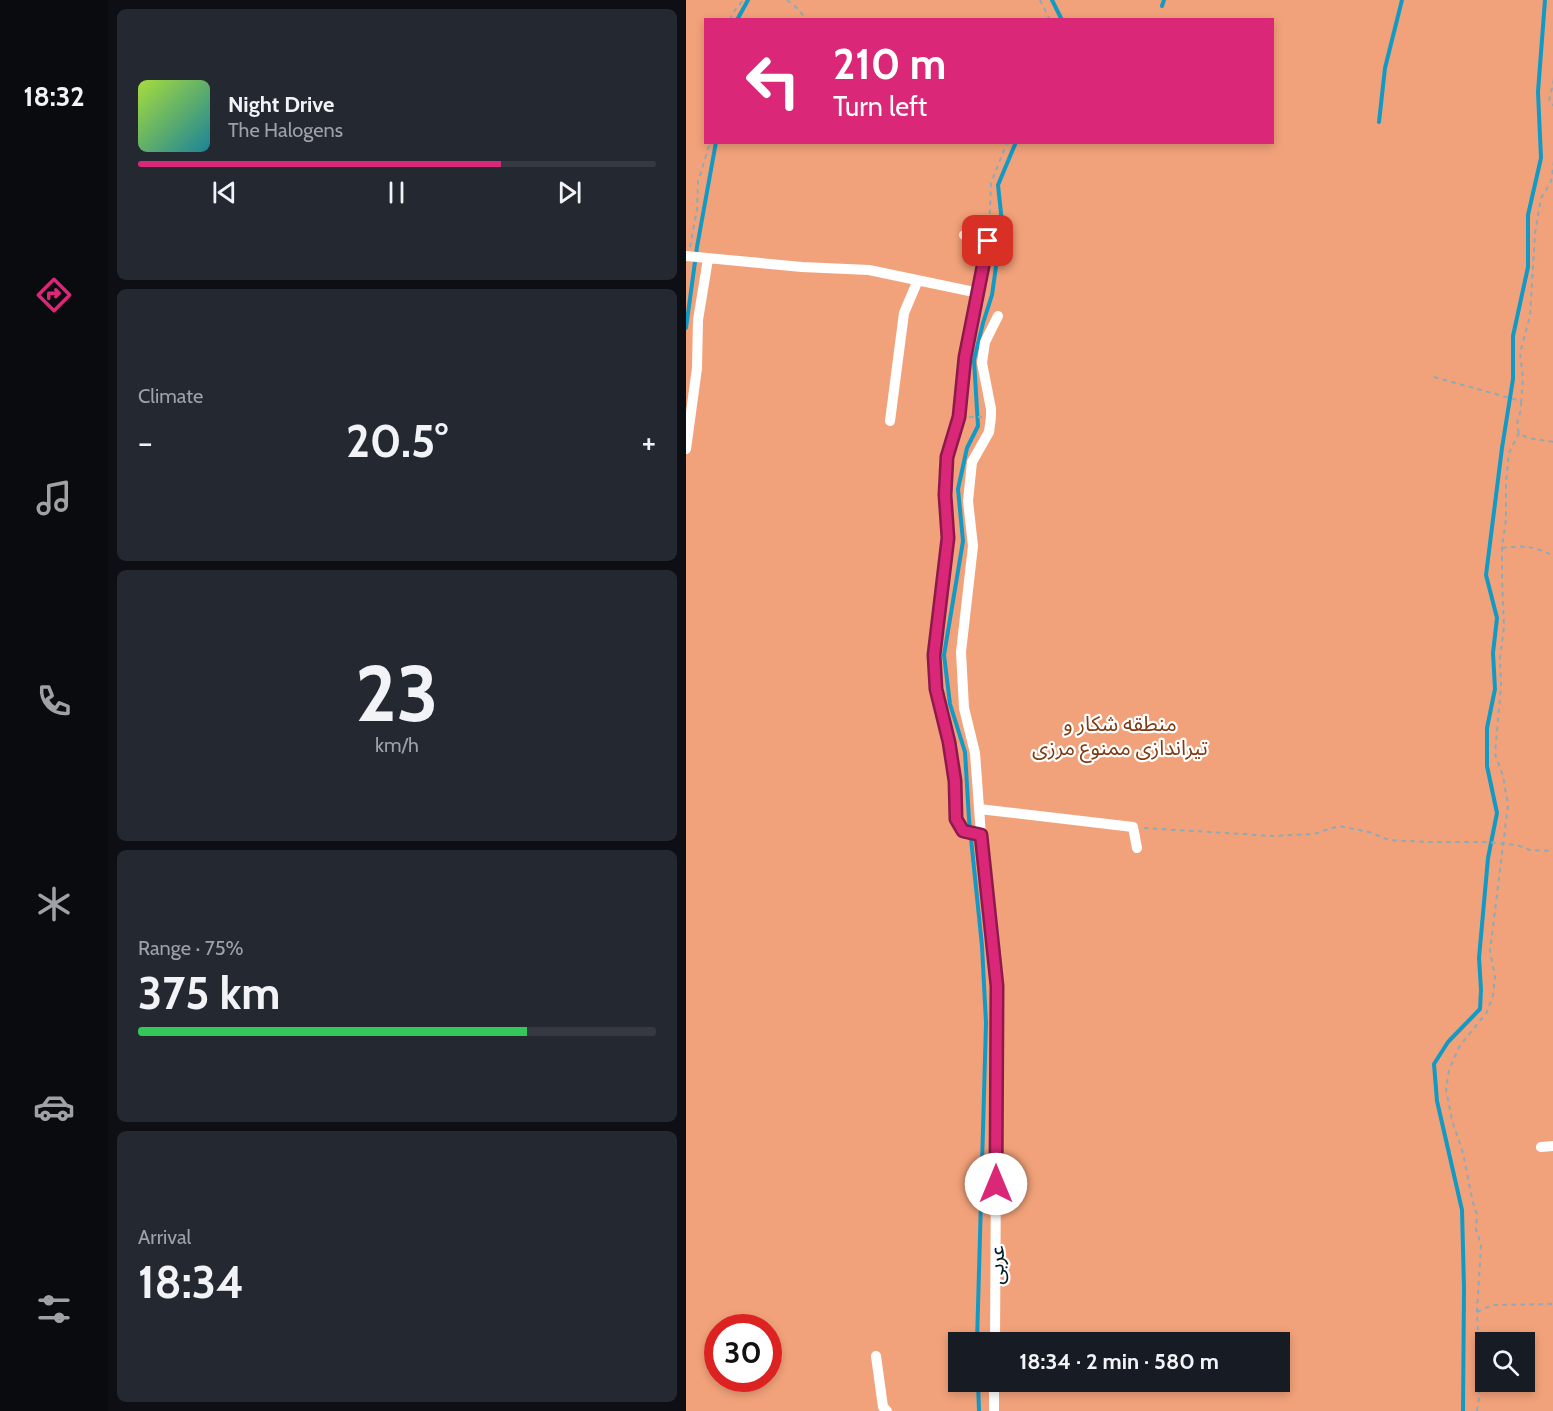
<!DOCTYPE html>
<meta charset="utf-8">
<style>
:root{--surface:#171b24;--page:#242831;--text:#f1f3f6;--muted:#9ea1a6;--line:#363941;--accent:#db2777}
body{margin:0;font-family:Cabin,"Noto Sans Arabic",sans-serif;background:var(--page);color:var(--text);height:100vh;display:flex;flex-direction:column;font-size:22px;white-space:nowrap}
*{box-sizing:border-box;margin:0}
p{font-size:20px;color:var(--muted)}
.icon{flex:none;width:33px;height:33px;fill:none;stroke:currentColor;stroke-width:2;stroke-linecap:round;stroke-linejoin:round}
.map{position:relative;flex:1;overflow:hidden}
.details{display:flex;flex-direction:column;gap:9px;padding:9px;background:#0d0f14;width:578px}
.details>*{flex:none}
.banner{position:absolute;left:18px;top:18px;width:570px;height:126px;border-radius:0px;box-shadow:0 3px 9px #0003;background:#db2777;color:#fff;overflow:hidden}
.fabs{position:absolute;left:789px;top:1332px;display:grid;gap:12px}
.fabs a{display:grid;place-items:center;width:60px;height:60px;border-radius:0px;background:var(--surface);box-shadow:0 3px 9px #0003;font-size:30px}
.speed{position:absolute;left:18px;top:1314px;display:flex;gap:12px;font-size:30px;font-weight:700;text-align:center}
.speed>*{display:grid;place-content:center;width:78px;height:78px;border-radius:50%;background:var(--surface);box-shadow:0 3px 9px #0003;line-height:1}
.speed .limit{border:9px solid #d22;background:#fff;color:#111}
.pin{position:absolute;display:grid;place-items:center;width:51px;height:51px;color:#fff;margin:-26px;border-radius:12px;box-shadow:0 3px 9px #0006}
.me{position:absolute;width:66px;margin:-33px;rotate:0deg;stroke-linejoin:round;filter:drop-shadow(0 0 4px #0008)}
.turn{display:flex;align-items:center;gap:21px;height:126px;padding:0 30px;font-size:27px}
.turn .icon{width:78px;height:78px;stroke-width:2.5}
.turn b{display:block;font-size:42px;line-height:51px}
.big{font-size:45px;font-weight:700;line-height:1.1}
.details .card{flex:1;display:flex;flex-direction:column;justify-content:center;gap:9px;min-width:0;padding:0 21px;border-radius:9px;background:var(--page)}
.details .dial{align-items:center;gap:0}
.dial b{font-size:78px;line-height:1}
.song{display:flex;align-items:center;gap:18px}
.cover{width:72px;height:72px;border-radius:9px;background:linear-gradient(135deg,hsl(80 70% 55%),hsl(190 70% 35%))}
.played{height:6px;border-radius:3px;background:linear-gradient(90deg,var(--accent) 70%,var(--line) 70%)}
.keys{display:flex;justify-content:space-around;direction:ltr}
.heat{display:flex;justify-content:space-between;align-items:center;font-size:33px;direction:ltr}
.charge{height:9px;border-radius:4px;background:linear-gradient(90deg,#34c759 75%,var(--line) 0)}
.trip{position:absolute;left:262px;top:1332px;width:342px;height:60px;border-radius:0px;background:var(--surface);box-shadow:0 3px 9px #0003;font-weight:700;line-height:60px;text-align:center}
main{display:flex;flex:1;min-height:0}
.tabs{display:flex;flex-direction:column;width:108px;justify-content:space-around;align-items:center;background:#090b0e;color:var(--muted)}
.tabs .icon{width:42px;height:42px}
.tabs .current{color:var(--accent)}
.tabs b{font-size:27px;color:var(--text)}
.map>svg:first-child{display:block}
.green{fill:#f2a27a;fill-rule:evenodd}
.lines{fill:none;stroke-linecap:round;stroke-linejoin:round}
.stream{stroke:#139ac4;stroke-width:4}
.path{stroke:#8daab7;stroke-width:2;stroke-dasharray:4.5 4.5;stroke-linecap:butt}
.minor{stroke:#fff;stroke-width:10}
.route-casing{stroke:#8e194d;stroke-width:15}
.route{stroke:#db2777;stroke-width:10}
.labels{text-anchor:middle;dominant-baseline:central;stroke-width:4.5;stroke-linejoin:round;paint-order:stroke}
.park-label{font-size:21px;fill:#7f3a12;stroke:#fff}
.street-label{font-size:21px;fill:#021b25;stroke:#fff}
</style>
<main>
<nav class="tabs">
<b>18:32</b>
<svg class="icon current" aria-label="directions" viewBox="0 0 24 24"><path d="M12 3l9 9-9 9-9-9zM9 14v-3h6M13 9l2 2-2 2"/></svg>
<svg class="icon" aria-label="music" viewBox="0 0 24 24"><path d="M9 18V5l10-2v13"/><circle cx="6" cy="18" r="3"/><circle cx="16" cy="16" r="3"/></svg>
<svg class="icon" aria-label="phone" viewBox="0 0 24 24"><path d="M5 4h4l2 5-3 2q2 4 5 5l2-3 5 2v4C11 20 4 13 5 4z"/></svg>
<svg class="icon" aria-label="climate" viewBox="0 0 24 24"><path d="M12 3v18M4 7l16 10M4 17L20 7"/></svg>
<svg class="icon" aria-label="car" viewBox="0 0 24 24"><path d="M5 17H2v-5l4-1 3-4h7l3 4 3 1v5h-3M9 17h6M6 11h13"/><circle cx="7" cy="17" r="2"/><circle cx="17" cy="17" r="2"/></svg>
<svg class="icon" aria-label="filters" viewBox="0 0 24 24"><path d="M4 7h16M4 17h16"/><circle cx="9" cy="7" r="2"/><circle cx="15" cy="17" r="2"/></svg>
</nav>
<section class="details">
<div class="card">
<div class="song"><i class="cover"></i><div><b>Night Drive</b><p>The Halogens</p></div></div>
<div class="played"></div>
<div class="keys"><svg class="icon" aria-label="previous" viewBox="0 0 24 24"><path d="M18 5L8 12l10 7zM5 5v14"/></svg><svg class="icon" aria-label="pause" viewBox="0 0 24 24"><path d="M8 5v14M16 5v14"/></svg><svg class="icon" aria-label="next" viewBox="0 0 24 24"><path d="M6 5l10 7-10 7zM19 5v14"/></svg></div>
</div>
<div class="card"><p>Climate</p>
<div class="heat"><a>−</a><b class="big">20.5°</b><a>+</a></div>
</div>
<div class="card dial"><b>23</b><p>km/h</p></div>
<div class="card"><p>Range · 75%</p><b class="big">375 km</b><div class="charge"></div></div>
<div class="card"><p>Arrival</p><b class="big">18:34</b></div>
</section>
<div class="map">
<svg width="868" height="1411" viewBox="0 0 868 1411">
<rect width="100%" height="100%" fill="#cfeefc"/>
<path class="green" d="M 0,0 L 867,0 L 867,1411 L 0,1411 ZM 20,20 L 586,20 L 586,142 L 20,142 ZM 32,1328 L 82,1328 L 82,1378 L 32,1378 ZM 273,1342 L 594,1342 L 594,1382 L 273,1382 ZM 800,1342 L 838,1342 L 838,1382 L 800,1382 Z"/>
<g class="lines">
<path class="stream" d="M 366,0 L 376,20
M 476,6 L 478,0
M 51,20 L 62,0
M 693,122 L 699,68 L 716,0
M 0,328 L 11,247 L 30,142
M 291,1342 L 300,1023 L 296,946 L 283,819 L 279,752 L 264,704 L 258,655 L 277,541 L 272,489 L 281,448 L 292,426 L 288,360 L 297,323 L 306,295 L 313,245 L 315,213 L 312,185 L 330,142
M 292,1382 L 293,1411
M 777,1411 L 778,1288 L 776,1210 L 751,1101 L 748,1064 L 762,1042 L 794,1009 L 795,990 L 793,958 L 802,858 L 811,813 L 801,766 L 801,728 L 809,689 L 807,653 L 811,618 L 800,575 L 816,448 L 827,379 L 827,336 L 842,267 L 842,215 L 855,158 L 852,92 L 859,0"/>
<path class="path" d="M 101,0 L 111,8 L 121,20
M 354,0 L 364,20
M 44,20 L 46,14 L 57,0
M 868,79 L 863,101 L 868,106
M 303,232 L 305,183 L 321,142
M 4,247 L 11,209 L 12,182 L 24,142
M 748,377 L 831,400 L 835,403 C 836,416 828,419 833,433 L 842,438 L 868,442
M 835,403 L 837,378 L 834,353 L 844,316 L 849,233 L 855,198 L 865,182 L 868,161
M 283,417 L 296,417
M 816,548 C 839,545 847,546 868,556
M 458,828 L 588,836 L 628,834 L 653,826 L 683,832 L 703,840 L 741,842 L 799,842 L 831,845 L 844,850 L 868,851
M 791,1312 L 806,1305 L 868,1304
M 791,1411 L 793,1399 L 793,1355 L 791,1312 L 795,1245 L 790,1229 L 791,1214 L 787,1203 L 777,1153 L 766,1120 L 760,1090 L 763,1070 L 773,1047 L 801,1012 L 807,995 L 809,977 L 804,951 L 822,805 L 817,776 L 809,754 L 815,686 L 814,658 L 818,627 L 816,578 L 816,548 L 820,519 L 820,482 L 823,453 L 833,433"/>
<path class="minor" d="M 278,235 L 302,241 L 293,293
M 0,256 L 116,267 L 183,270 L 293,293 L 279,357 L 273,417 L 261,457 L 259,495 L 262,538 L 248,655 L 250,689 L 263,742 L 269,781 L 270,819 L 277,831 L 295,835 L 311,986 L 309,1342
M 204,421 L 218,313 L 232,280
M 0,449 L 11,368 L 12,320 L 22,259
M 293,809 L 447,827 L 451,848
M 295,835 L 289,753 L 278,708 L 275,652 L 287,546 L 282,501 L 286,462 L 303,432 L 305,417 L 305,409 L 296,363 L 299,342 L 312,316
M 855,1147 L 868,1146
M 190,1356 L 197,1407 L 201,1411
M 308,1411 L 308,1382"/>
</g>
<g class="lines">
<g class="route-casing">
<path id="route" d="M 302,241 L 279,357 L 273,417 L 261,457 L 259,495 L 262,538 L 248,655 L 250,689 L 263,742 L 269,781 L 270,819 L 277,831 L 295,835 L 311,986 L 310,1184"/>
</g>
<use href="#route" class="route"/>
</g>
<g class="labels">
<g class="park-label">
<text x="434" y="723">منطقه شکار و<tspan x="434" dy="24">تیراندازی ممنوع مرزی</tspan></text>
</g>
<g class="street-label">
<text transform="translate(310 1265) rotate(-89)">عربی</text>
</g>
</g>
</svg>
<div class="fabs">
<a><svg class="icon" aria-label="search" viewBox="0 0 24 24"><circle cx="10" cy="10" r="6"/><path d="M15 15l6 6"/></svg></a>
</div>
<div class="speed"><div class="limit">30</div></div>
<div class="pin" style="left:302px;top:241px;background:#d93025"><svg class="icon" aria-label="arrive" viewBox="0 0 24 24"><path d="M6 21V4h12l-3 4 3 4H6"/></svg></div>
<svg class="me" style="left:310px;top:1184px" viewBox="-20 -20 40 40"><circle r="19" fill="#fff"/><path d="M0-13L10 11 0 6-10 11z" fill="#db2777"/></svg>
<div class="trip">18:34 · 2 min · 580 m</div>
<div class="banner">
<div class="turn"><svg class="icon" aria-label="left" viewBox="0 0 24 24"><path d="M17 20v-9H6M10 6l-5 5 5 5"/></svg><div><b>210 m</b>Turn left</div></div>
</div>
</div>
</main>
